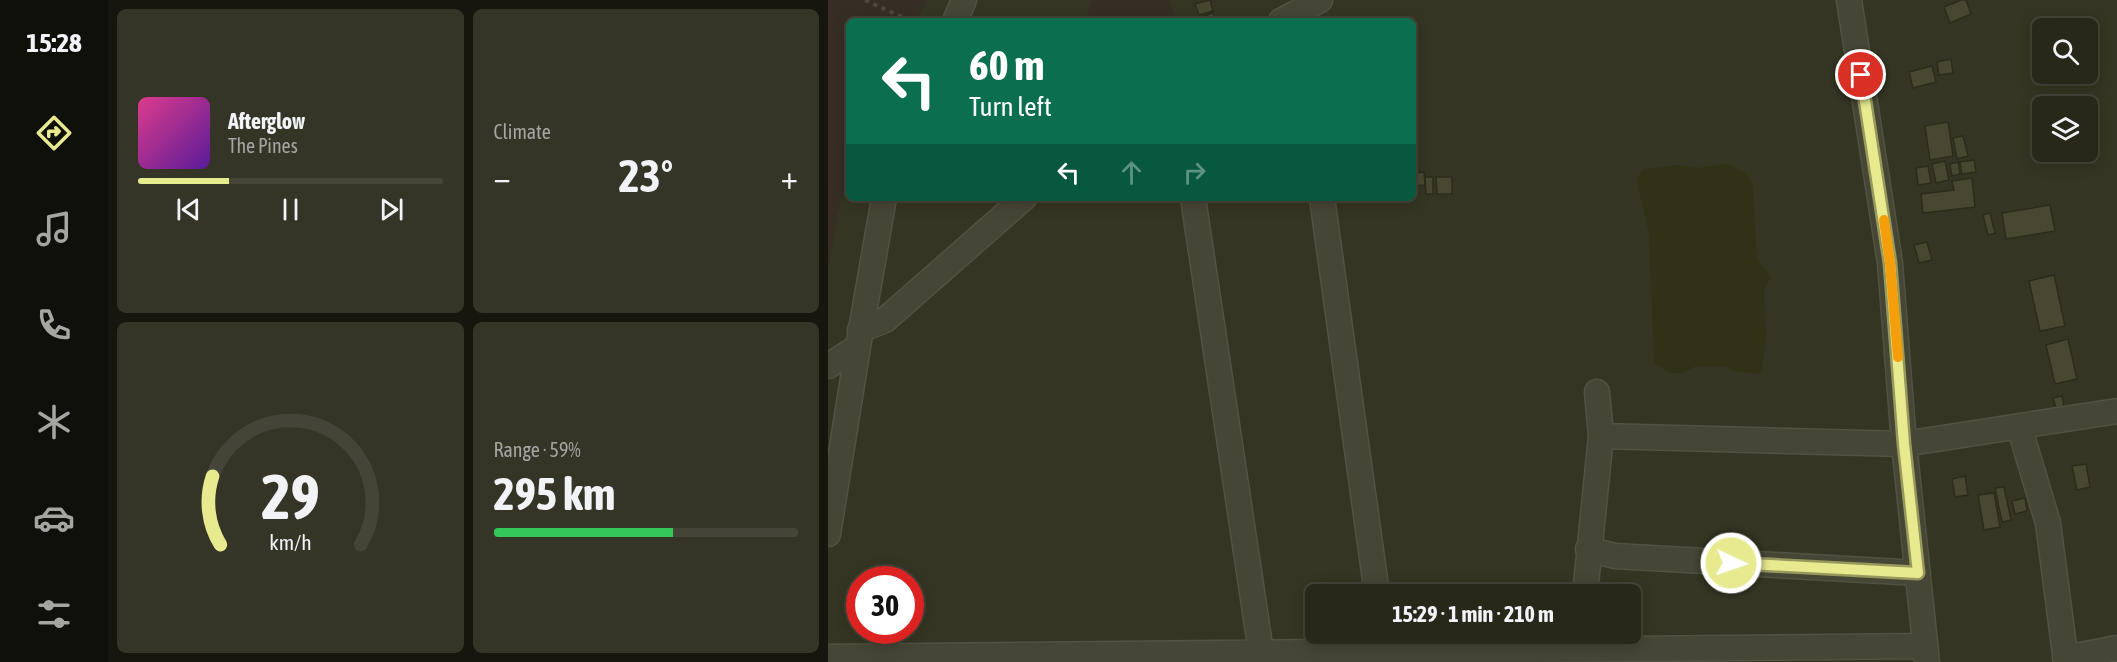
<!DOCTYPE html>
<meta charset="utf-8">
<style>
:root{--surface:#28281a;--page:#343427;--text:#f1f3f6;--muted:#a5a6a2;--line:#444439;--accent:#e7ea8e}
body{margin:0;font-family:"Asap Condensed",sans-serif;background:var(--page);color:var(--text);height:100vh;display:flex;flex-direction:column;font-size:22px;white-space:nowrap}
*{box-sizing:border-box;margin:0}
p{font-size:20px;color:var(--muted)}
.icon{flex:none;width:33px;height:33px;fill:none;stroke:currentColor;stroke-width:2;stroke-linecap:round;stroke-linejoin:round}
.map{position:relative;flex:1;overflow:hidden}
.panel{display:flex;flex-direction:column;gap:9px;padding:9px;background:#16160e;width:720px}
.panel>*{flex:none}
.banner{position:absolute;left:18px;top:18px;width:570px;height:183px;border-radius:9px;box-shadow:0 3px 15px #0003,0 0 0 2px var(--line);background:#0b6e4f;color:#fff;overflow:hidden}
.tools{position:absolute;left:1204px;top:18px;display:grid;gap:12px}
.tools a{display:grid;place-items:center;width:66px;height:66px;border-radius:9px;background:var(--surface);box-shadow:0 3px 15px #0003,0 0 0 2px var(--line);font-size:30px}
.speed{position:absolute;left:18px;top:566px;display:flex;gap:12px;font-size:30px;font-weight:700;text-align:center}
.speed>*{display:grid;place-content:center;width:78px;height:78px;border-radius:50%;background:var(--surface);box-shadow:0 3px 15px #0003,0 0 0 2px var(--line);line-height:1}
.speed .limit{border:9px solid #d22;background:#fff;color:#111}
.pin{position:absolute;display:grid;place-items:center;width:51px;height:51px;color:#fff;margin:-26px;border:3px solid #fff;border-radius:50%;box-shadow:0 2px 6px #0007}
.me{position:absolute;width:66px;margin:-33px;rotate:93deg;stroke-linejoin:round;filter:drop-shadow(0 0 4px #0008)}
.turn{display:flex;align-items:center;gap:21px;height:126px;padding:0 24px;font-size:27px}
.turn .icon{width:78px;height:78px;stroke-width:2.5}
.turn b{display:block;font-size:42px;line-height:51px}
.lanes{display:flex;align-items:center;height:57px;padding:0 24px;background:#0003;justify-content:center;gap:30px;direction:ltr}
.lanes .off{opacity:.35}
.big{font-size:45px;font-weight:700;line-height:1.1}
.panel .tile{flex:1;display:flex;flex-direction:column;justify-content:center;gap:9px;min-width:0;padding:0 21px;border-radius:9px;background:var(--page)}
.panel .dial{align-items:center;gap:0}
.dial svg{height:156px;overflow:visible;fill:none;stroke:var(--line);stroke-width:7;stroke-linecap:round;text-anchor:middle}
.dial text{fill:var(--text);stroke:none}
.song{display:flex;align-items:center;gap:18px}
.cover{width:72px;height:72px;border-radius:9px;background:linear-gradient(135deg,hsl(330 70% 55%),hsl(270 70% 35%))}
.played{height:6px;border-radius:3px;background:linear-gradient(90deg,var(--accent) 30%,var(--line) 30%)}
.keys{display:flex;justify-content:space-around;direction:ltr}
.heat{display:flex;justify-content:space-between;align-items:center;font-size:33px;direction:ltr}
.charge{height:9px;border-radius:4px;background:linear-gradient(90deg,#34c759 59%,var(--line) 0)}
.panel .tiles{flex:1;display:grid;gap:9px;grid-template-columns:repeat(2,1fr)}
.trip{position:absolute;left:477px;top:584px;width:336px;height:60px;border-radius:9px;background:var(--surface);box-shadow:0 3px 15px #0003,0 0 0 2px var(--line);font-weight:700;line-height:60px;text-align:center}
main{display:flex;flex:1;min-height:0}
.tab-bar{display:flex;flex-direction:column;width:108px;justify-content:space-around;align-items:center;background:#10100a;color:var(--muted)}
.tab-bar .icon{width:42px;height:42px}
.tab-bar .selected{color:var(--accent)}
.tab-bar b{font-size:27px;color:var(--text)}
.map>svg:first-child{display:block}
.green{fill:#362e25}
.water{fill:#313118}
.building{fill:#484832;stroke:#2c2c1d;stroke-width:1.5}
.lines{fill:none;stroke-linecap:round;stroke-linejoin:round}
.minor-casing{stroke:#525242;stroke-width:27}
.path{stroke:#4f463d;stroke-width:4;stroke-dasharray:4.5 4.5;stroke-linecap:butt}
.minor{stroke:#464636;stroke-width:24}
.route-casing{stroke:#96985c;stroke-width:15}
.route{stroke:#e7ea8e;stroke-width:10}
.slow{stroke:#f59e0b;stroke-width:10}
</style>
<main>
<nav class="tab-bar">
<b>15:28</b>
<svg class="icon selected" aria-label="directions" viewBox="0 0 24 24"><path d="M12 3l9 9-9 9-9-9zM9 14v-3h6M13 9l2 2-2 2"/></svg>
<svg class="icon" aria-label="music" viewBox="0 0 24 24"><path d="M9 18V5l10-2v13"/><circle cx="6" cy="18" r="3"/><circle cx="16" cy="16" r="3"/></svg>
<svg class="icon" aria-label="phone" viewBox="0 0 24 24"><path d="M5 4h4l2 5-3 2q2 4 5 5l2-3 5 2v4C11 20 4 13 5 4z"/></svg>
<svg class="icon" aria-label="climate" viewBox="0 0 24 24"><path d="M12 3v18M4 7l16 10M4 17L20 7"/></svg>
<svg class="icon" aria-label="car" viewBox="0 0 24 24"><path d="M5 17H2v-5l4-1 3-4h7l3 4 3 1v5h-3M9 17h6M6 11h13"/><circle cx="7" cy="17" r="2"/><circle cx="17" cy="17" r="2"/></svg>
<svg class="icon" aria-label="filters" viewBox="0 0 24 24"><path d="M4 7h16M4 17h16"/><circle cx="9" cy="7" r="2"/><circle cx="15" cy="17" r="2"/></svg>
</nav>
<section class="panel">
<div class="tiles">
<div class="tile">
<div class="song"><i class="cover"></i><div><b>Afterglow</b><p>The Pines</p></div></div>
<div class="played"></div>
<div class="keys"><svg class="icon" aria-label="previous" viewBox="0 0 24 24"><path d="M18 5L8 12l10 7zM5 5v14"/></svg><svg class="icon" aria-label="pause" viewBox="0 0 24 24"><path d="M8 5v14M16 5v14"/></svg><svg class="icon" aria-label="next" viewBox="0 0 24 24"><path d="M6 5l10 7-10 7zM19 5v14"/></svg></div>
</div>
<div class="tile"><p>Climate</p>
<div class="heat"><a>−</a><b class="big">23°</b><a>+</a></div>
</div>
<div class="tile dial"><svg viewBox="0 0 100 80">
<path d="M14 69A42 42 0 1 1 86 69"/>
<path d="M14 69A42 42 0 0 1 10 34" stroke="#e7ea8e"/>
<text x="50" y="56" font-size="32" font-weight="700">29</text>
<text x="50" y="72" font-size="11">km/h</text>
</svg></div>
<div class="tile"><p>Range · 59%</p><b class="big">295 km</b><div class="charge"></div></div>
</div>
</section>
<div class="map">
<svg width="1289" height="662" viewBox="0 0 1289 662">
<rect width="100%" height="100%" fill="#353523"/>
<path class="green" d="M 0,0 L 99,0 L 88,21 L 21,21 L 21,175 L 12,204 L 0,269 Z
M 265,0 L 341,0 L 348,19 L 345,21 L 256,21 Z"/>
<path class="water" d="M 893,164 L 903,166 L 918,173 L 925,185 L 929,259 L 943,277 L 936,291 L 938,339 L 933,374 L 906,371 L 897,366 L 868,366 L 855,373 L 843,373 L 826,364 L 821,233 L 808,179 L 815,170 L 848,165 L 871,168 Z"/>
<path class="building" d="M 382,0 L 385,11 L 371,15 L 367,4 Z
M 1133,0 L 1138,0 L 1143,14 L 1122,23 L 1116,7 Z
M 385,13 L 388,21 L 368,21 L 368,19 Z
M 1123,59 L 1125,73 L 1111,75 L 1109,62 Z
M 1104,66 L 1108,82 L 1085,88 L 1081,72 Z
M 1120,122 L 1125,156 L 1102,160 L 1097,126 Z
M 1135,136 L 1140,156 L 1129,159 L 1125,138 Z
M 1146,160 L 1148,172 L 1134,174 L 1132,162 Z
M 1117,161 L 1121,180 L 1108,183 L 1104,164 Z
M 1130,162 L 1132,174 L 1124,176 L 1122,164 Z
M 1100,166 L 1103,183 L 1090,185 L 1088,168 Z
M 596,172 L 597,185 L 585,186 L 585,173 Z
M 597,177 L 605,177 L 605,194 L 598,194 Z
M 608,177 L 624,177 L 624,194 L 609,194 Z
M 1144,178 L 1147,207 L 1095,213 L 1093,194 L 1126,190 L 1124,181 Z
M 1222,205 L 1227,231 L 1178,239 L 1174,213 Z
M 1162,213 L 1167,233 L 1160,235 L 1155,215 Z
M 1099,242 L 1104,260 L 1091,263 L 1086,245 Z
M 1226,275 L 1237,326 L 1212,331 L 1201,281 Z
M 1240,339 L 1249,379 L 1227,384 L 1218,345 Z
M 1234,396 L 1236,406 L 1228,408 L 1225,398 Z
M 1258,464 L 1262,487 L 1249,490 L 1244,466 Z
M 1137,476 L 1140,495 L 1127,497 L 1124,479 Z
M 1176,487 L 1183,520 L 1174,522 L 1167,488 Z
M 1166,493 L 1172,527 L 1156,530 L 1150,495 Z
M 1197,498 L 1199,511 L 1187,514 L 1184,501 Z"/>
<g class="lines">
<g class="minor-casing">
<path id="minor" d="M 1021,0 L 1062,263 L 1076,444 L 1099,662
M 127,21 L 136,0
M 453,21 L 492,0
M 365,198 L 433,652
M 494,198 L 549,594
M 32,330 L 57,320 L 196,198
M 0,366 L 30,347 L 56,198
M 1191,426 L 1220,523 L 1238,662
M 773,436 L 1076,444 L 1289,411
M 0,534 L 30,347
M 760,549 L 787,556 L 1090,573
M 757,594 L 773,436 L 769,392
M 0,657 L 1097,646
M 1237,658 L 1289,648"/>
</g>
<path class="path" d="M 37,0 L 83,21"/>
<use href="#minor" class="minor"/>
</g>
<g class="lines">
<g class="route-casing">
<path id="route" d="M 903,563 L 1090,573 L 1076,444 L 1062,263 L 1033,75"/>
</g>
<use href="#route" class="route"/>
<path class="slow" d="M 1056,220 L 1062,263 L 1070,357"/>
</g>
</svg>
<div class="tools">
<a><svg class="icon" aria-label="search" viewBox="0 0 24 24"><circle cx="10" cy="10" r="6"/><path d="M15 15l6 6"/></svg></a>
<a><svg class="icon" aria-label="layers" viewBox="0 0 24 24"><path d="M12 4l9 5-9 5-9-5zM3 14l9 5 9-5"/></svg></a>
</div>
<div class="speed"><div class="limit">30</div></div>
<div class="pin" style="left:1033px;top:75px;background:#d93025"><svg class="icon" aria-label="arrive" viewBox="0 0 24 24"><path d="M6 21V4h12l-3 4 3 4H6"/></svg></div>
<svg class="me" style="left:903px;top:563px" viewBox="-20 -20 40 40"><circle r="17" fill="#e7ea8e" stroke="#fff" stroke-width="3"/><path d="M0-11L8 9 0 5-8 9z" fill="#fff"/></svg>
<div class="trip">15:29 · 1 min · 210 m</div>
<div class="banner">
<div class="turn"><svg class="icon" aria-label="left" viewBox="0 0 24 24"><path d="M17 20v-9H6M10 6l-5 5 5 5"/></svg><div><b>60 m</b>Turn left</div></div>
<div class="lanes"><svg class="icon" aria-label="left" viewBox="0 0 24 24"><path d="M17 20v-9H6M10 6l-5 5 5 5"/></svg><svg class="icon off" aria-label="ahead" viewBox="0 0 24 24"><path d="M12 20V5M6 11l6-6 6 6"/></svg><svg class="icon off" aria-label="right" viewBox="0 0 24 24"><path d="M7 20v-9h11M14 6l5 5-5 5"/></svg></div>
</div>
</div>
</main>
